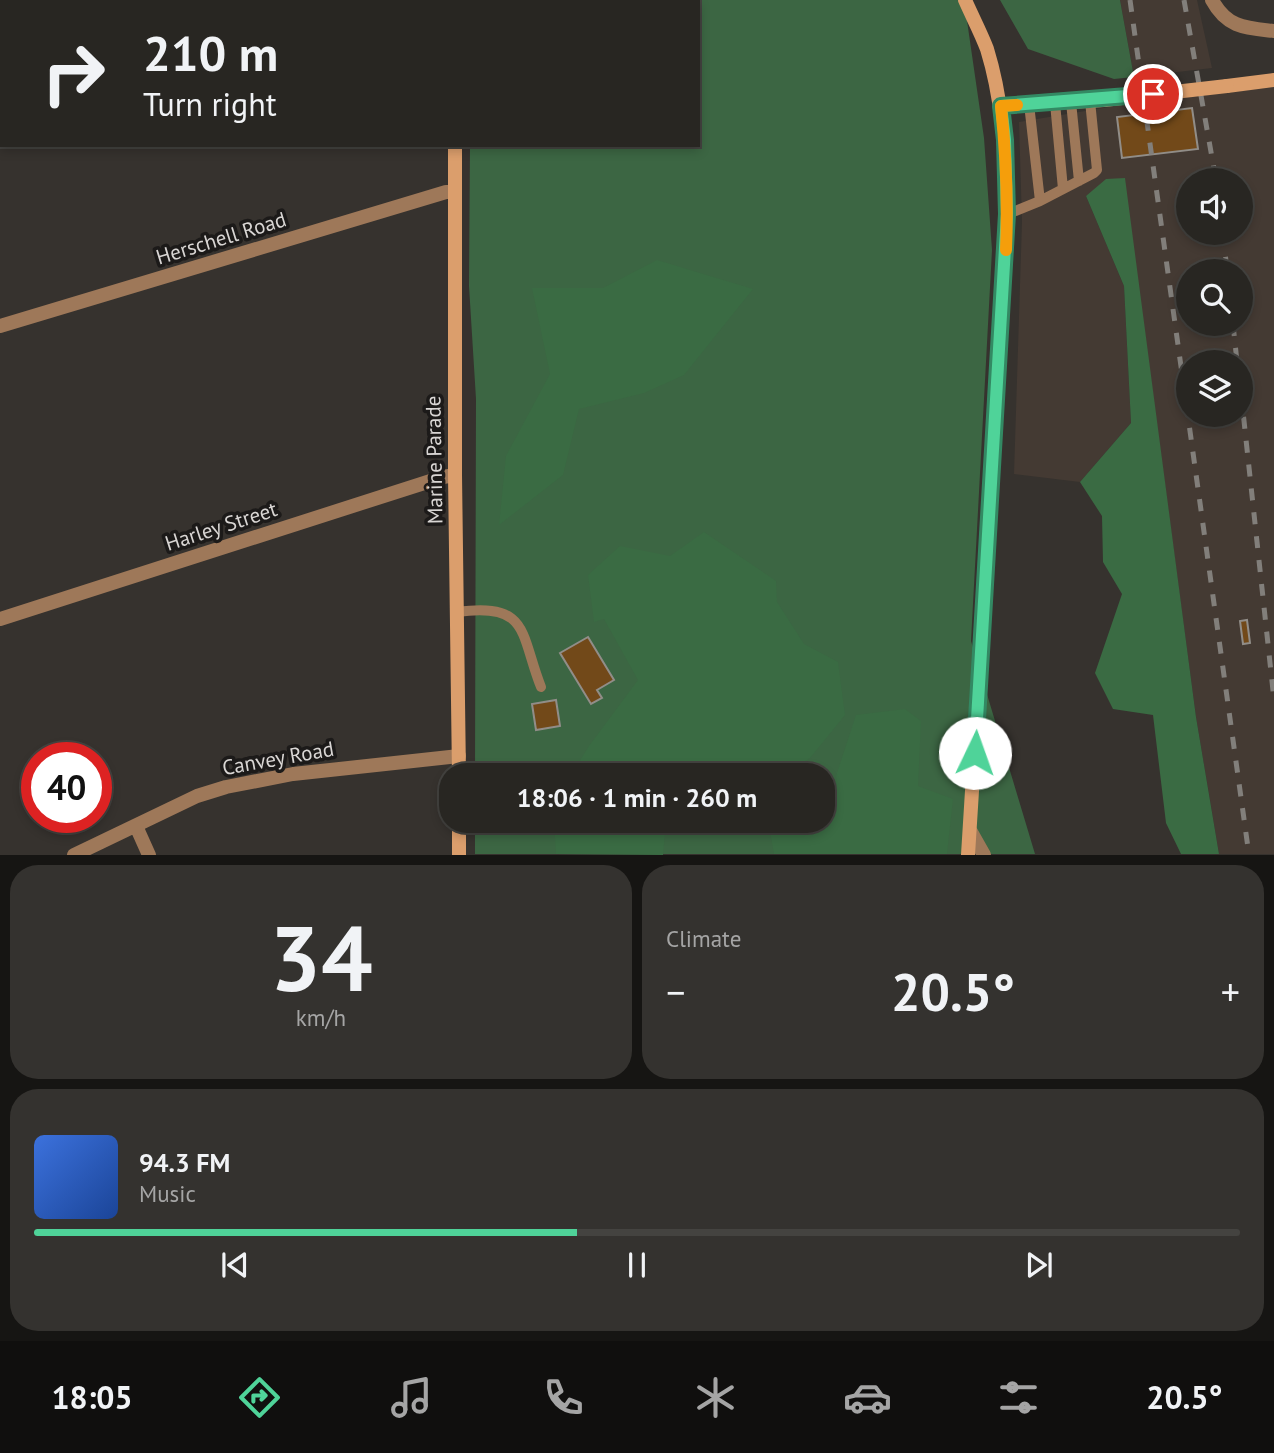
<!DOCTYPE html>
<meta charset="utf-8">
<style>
:root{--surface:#282622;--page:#34322f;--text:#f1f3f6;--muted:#a5a5a5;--line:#444340;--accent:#4fd399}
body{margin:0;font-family:"PT Sans",sans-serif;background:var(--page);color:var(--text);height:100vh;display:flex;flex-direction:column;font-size:26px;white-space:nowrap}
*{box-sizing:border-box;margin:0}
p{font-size:23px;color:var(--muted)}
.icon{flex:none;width:38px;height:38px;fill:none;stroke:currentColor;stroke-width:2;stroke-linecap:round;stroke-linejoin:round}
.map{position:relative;height:855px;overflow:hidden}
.panel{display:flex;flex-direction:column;gap:10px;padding:10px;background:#161513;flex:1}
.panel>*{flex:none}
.banner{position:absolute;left:0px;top:0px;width:700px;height:147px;box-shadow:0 4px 10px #0003,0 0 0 2px var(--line);background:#282622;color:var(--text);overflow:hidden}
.controls{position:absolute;left:1176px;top:168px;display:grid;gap:14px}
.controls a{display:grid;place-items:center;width:77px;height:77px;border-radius:50%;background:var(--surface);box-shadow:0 4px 10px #0003,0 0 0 2px var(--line);font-size:35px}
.speed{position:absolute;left:21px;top:742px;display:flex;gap:14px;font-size:35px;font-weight:700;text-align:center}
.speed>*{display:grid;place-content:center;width:91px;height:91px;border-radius:50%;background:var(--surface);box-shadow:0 4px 10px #0003,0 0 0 2px var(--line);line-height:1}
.speed .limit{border:10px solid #d22;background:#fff;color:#111}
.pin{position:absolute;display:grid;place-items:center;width:60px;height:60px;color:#fff;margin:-30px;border:4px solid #fff;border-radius:50%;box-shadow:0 2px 7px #0007}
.me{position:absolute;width:77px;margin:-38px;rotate:3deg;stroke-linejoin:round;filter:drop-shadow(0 0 5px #0008)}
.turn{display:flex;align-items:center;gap:24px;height:147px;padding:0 28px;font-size:32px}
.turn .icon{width:91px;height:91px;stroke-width:2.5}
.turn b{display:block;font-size:49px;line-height:60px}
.big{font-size:52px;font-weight:600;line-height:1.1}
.panel .card{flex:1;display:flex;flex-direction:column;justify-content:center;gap:10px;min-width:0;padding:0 24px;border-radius:28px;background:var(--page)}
.panel .dial{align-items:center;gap:0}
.dial b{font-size:91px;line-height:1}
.song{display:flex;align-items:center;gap:21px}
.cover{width:84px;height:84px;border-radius:10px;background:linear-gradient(135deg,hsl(220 70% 55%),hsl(220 70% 35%))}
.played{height:7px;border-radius:4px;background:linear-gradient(90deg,var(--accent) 45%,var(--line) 45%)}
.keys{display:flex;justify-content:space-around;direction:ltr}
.heat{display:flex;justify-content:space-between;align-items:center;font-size:38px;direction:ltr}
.panel .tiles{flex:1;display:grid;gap:10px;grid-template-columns:1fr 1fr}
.card:last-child{grid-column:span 2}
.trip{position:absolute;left:439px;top:763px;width:396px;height:70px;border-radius:28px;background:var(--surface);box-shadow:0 4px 10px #0003,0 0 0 2px var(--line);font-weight:600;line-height:70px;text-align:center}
.menu{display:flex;height:112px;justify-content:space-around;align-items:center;background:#100f0e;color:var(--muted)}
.menu .icon{width:49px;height:49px}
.menu .selected{color:var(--accent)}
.menu b{font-size:32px;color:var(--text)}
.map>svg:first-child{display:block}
.built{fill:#443a33;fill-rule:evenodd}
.green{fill:#3c6643}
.forest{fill:#3a6b43}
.building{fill:#724919;stroke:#918d88;stroke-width:2}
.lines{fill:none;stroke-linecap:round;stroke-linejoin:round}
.lane{stroke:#9e7859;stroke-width:10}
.street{stroke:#9e7859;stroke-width:14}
.secondary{stroke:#db9e6c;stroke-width:14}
.rail{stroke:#827f7b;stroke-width:5;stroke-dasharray:12 12;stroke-linecap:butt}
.secondary-bridge{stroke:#db9e6c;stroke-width:14}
.route-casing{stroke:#338963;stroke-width:18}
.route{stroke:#4fd399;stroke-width:12}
.slow{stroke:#f59e0b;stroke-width:12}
.labels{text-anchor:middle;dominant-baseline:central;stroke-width:7;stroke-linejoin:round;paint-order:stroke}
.street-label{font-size:21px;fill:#d9d6d4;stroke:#1c1a19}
</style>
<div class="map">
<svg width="1274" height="855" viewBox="0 0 1274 855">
<rect width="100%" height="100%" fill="#36322e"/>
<path class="built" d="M 1120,0 L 1197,0 L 1212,68 L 1134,77 Z
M 1274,87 L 1274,854 L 1219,854 L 1196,717 L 1124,178 L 1086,196 L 1124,286 L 1131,423 L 1080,482 L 1014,474 L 1022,222 L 1019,122 L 1115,106 ZM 1188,180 L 1241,180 L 1241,233 L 1188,233 ZM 1188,271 L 1241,271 L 1241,324 L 1188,324 ZM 1188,362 L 1241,362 L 1241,415 L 1188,415 Z"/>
<path class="green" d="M 471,0 L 964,0 L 984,138 L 992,250 L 971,641 L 1035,854 L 475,854 L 475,821 L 822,821 L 822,775 L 475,775 L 476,399 L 469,286 L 470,145 L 698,145 L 698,2 Z
M 1000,0 L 1120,0 L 1134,77 L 1114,79 L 1028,49 Z"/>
<path class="forest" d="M 1125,178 L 1196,717 L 1219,854 L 1181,854 L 1166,823 L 1153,715 L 1113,709 L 1095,673 L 1122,594 L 1103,562 L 1102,516 L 1080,482 L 1131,423 L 1124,286 L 1086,196 L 1106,179 Z
M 657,260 L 753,289 L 684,375 L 644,393 L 579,409 L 563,475 L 499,525 L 506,456 L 550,374 L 532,288 L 603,288 Z
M 704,532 L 776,581 L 777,602 L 804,644 L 838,662 L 845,715 L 810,758 L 785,775 L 571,775 L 589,746 L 638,680 L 604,619 L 594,622 L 588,575 L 620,546 L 670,556 Z
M 905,709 L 921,721 L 918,786 L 953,799 L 947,854 L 774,854 L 768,821 L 822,821 L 823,795 L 837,788 L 836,776 L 856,715 Z
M 554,821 L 709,821 L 665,834 L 663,855 L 556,854 Z"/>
<path class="building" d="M 1192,108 L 1198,149 L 1122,158 L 1117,117 Z
M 1247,620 L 1250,643 L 1243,644 L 1240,621 Z
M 588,637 L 614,680 L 597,690 L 602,698 L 591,704 L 560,653 Z
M 556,700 L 560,726 L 536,730 L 532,704 Z"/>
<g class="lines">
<path class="lane" d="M 1071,102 L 1079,181
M 1055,103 L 1063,189
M 1029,104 L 1040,201
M 1008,214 L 1040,201 L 1094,173 L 1097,170 L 1090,101
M 457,612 C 530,602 520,634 541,687"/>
<path class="street" d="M 1212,0 C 1227,28 1246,28 1274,31
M 145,2 L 150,0
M 0,47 L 2,46
M 0,326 L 446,192 L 455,192
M 0,619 L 443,477 L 455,475
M 136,826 L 149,855
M 971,832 L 984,855
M 74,855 L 197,796 L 226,787 L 293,774 L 459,756"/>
<path class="secondary" d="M 965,0 C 972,16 981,33 987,49 C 1004,104 1005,158 1008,214 L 968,855
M 457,2 L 457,0
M 1227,86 L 1274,80
M 1001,106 L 1104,100
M 455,145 L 455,475 L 459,775
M 459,855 L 459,821"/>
<path class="rail" d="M 1130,0 L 1249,855
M 1184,0 L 1216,180
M 1223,233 L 1227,271
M 1233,324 L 1237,362
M 1241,393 L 1274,700"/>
<path class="secondary-bridge" d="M 1104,100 L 1227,86"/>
</g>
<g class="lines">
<g class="route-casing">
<path id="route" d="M 975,753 L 1007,214 L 1005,140 L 1001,106 L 1153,94"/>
</g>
<use href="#route" class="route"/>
<path class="slow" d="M 1006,250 C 1008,202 1006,154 1001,106 L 1017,105"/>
</g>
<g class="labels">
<g class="street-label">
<text transform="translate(221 238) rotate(-17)">Herschell Road</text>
<text transform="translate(434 460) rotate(-91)">Marine Parade</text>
<text transform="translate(221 526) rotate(-18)">Harley Street</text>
<text transform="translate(278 758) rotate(-10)">Canvey Road</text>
</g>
</g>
</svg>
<div class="controls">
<a><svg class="icon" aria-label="sound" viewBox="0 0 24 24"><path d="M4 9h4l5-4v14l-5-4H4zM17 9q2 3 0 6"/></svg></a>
<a><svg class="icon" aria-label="search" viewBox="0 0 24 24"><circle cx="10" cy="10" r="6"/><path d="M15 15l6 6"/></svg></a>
<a><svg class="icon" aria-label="layers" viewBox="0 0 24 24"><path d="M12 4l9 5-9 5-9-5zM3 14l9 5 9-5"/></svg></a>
</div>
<div class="speed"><div class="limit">40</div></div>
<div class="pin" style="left:1153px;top:94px;background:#d93025"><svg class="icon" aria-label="arrive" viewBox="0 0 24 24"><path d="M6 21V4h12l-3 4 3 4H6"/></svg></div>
<svg class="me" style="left:975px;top:753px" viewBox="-20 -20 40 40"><circle r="19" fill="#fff"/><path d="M0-13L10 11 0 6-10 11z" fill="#4fd399"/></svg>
<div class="trip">18:06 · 1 min · 260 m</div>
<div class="banner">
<div class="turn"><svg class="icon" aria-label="right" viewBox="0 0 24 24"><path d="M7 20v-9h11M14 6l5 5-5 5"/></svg><div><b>210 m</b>Turn right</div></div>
</div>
</div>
<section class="panel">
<div class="tiles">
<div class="card dial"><b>34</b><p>km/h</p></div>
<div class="card"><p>Climate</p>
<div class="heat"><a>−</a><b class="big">20.5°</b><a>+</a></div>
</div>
<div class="card">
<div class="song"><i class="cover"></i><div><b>94.3 FM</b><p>Music</p></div></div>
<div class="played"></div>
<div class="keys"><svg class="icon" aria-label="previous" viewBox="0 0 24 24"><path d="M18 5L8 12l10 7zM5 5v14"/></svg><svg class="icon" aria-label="pause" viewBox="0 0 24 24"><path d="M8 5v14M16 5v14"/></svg><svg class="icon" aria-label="next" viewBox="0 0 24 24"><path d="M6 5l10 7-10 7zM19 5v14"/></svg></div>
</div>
</div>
</section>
<nav class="menu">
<b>18:05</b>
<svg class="icon selected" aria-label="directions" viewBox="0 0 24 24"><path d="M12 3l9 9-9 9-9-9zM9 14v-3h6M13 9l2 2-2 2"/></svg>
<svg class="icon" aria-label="music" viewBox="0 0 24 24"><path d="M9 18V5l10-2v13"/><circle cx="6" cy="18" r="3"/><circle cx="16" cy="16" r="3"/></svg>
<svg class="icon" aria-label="phone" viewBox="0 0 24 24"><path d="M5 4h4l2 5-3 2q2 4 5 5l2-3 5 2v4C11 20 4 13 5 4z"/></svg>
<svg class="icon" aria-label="climate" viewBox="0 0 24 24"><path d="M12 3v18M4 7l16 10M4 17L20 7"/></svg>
<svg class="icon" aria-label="car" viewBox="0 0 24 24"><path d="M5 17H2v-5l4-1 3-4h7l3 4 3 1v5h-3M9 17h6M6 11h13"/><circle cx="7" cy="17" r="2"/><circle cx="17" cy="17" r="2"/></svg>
<svg class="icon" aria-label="filters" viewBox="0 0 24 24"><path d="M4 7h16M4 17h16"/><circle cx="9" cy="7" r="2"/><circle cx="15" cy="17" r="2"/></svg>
<b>20.5°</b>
</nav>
